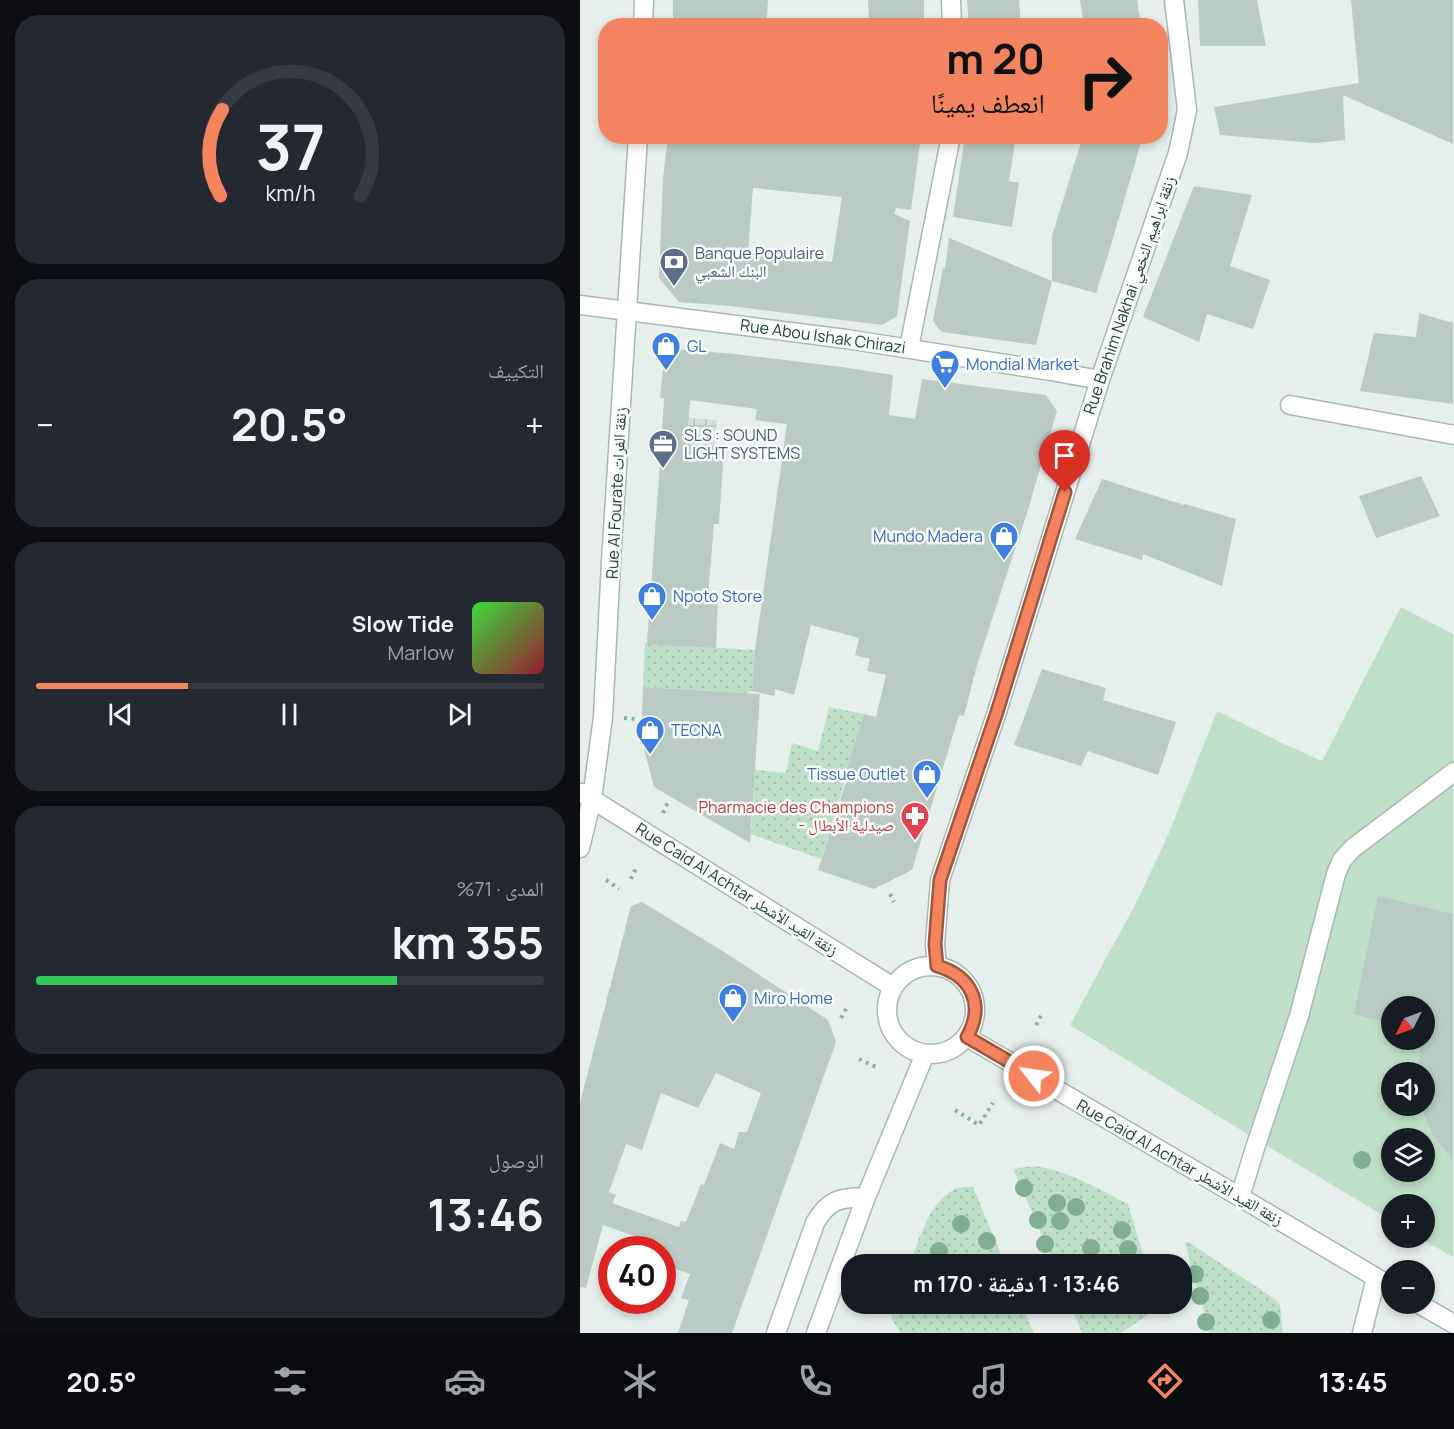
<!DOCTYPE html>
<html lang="ar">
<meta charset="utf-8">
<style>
:root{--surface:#171b24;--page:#242831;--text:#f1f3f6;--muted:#9ea1a6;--line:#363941;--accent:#f4845f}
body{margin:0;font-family:Manrope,"Noto Naskh Arabic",sans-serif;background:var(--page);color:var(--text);direction:rtl;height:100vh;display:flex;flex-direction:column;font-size:22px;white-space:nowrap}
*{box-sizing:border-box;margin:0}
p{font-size:20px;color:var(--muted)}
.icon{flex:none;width:33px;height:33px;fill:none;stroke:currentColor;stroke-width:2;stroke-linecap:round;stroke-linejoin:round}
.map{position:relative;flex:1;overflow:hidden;direction:ltr}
.drawer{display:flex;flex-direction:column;gap:15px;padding:15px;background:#0d0f14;width:580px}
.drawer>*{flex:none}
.guide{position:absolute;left:18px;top:18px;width:570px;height:126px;border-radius:24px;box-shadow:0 3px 9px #0003;direction:rtl;background:#f4845f;color:#111;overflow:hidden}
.needle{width:39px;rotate:228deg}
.fabs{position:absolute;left:801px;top:996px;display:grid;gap:12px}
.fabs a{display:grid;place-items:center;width:54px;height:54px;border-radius:50%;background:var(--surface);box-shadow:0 3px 9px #0003;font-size:30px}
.speed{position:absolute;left:18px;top:1236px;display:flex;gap:12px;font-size:30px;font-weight:700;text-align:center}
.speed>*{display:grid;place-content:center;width:78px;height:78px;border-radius:50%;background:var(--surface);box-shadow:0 3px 9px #0003;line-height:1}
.speed .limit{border:9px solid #d22;background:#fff;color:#111}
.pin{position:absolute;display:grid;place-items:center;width:51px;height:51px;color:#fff;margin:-62px -26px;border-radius:50% 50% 50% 0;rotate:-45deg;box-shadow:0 0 6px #0007}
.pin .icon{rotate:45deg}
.me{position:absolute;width:66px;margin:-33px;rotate:300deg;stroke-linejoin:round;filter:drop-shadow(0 0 4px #0008)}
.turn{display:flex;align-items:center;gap:21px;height:126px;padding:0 24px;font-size:27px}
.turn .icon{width:78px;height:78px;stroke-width:2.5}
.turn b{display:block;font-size:42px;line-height:51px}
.big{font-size:45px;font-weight:700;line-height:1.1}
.drawer .widget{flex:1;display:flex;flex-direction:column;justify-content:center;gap:9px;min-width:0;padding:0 21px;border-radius:24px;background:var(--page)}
.drawer .dial{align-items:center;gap:0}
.dial svg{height:156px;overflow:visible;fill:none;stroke:var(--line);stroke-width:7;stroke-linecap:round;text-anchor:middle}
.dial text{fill:var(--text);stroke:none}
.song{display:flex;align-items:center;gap:18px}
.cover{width:72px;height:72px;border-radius:9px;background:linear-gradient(135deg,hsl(120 70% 55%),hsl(350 70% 35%))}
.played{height:6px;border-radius:3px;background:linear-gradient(90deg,var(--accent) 30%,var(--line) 30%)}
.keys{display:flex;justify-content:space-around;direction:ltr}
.heat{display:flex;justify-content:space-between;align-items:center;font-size:33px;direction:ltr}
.charge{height:9px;border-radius:4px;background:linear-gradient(90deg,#34c759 71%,var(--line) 0)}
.trip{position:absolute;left:261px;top:1254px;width:351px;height:60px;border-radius:24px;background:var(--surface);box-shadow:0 3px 9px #0003;font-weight:700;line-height:60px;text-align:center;direction:rtl}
.menu{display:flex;height:96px;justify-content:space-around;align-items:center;background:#090b0e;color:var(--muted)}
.menu .icon{width:42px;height:42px}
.menu .selected{color:var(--accent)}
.menu b{font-size:27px;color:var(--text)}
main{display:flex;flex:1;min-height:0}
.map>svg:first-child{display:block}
.industrial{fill:url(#industrial-grid)}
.grass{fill:url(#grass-dots)}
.pitch{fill:#bfe0c8;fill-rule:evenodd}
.building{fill:#bbcac4;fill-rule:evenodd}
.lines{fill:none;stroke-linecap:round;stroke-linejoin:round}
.minor-casing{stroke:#a8b8b2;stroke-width:21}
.path{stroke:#86b3a5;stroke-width:4;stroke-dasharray:3 4.5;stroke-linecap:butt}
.minor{stroke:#fff;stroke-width:18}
.tree{fill:#80af93}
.route-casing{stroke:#9f563e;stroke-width:15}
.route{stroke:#f4845f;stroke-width:10}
.labels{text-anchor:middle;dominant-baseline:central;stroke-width:5;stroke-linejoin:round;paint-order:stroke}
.service-label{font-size:16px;fill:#4e5e75;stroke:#f7fbf9;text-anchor:start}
.street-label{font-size:16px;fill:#24423a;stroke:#f7fbf9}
.shop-label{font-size:16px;fill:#366cbe;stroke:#f7fbf9;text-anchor:start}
.health-label{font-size:16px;fill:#be3a42;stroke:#f7fbf9;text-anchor:end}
</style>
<main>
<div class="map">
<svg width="874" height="1333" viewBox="0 0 874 1333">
<defs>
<pattern id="industrial-grid" width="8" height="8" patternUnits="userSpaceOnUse" patternTransform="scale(1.5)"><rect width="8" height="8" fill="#d4dfda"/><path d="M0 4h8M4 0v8" fill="none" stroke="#b6c1bc"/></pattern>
<pattern id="grass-dots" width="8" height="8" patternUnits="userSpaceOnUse" patternTransform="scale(1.5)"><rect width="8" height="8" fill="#bfe0c8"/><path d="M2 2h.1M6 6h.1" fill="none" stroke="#a4c1ad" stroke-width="1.8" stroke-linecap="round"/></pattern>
</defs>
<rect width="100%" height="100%" fill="#e6efeb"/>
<path class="industrial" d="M 83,416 L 137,420 L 135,446 L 81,441 Z"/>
<path class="grass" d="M 65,643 L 175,650 L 172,691 L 165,693 L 63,687 Z
M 249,707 L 284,714 C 270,762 257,811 241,859 L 171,834 L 175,770 L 206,773 L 212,743 L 238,751 Z
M 455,1166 C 489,1171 518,1189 548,1204 L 566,1264 L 474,1264 L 434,1170 L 437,1168 Z
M 393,1187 L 425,1264 L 330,1264 C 339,1240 349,1202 375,1189 C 380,1187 388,1187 393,1187 Z
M 608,1242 L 695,1299 L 700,1305 L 703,1333 L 630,1333 L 605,1243 Z
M 316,1304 L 441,1304 L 454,1333 L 321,1333 L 311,1318 Z
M 490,1304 L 577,1304 L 578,1308 L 541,1333 L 502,1333 Z"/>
<path class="pitch" d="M 821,607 L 873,634 L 873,1257 L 840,1238 L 844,1238 L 844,1204 L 812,1204 L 811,1220 L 677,1140 L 490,1025 L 557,901 L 589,833 L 637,711 L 702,743 L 742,761 ZM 812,1006 L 844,1006 L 844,1040 L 812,1040 ZM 812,1072 L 844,1072 L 844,1106 L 812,1106 ZM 812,1138 L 844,1138 L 844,1172 L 812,1172 Z"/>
<path class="building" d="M 93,0 L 188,0 L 186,26 L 93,26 Z
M 288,0 L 344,0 L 344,26 L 289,26 Z
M 387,0 L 439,0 L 441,26 L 389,26 Z
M 500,0 L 557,0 L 561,26 L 504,26 Z
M 618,0 L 677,0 L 686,46 L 620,46 Z
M 771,0 L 873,0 L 873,144 L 763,95 L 765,140 L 734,143 L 640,135 L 634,107 L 779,83 Z
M 88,136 L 341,136 L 331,210 L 316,208 L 314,214 L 330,221 L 317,316 L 302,325 L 150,306 L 99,302 L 79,278 L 83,178 ZM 173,188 L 262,197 L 252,262 L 168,251 Z
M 385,136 L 436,136 L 429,181 L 439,183 L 432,227 L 373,217 Z
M 503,136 L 563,136 L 528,255 L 516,293 L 472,281 L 472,236 Z
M 614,186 L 672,195 L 650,266 L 690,280 L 673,329 L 627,314 L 619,342 L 563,317 Z
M 369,238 L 472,281 L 456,345 L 362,332 L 358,328 L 353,321 L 363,268 L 365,269 Z
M 839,313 L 873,323 L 873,404 L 780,391 L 794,333 L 836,337 Z
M 85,348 L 154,354 L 262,367 L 313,375 L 309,415 L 335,419 L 342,379 L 466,395 L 477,411 L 447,513 L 397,665 L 384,716 L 379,715 L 332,870 L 294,889 L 238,870 L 266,782 L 263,782 L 284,714 L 296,717 L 306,675 L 287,671 L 290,659 L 275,655 L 279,638 L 231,625 L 214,695 L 195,689 L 194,696 L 172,691 L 175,650 L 207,424 L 175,420 L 177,409 L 110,400 L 107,444 L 144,447 L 139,524 L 134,524 L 128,596 L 138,597 L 136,648 L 67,644 L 81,449 L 84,398 L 80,398 Z
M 841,476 L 860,516 L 796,538 L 779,496 Z
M 522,479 L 604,505 L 605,504 L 656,519 L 642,586 L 563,554 L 562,560 L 495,539 Z
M 462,669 L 526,688 L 523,700 L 596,722 L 578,775 L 508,751 L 501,766 L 434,745 Z
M 63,687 L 180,694 L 170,843 L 74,787 L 64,749 L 62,713 Z
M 798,896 L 873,914 L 873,1161 L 851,1132 L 841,1106 L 844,1106 L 844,1072 L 838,1072 L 838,1065 L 841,1040 L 844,1040 L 844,1006 L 812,1006 L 812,1024 L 774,1014 Z
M 62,902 L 149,955 L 248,1020 L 256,1042 L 152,1333 L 98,1333 L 109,1300 L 101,1298 L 110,1274 L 82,1264 L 82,1250 L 59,1250 L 63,1239 L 23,1225 L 6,1288 L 0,1287 L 0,1103 L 51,906 ZM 136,1073 L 181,1093 L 167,1132 L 159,1132 L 154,1149 L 140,1143 L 124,1185 L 121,1184 L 106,1222 L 101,1221 L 99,1227 L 32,1203 L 36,1195 L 29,1192 L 46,1144 L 62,1150 L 81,1093 L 118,1108 Z"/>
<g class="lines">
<g class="minor-casing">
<path id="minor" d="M 371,0 L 372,26
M 63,26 L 64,0
M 0,305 L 266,339 L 471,371 L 520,380
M 329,348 L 371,136
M 710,405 L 874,435
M 2,793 L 313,987
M 0,848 L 12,799 L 23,717 L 31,562 L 58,136
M307 1010a44 44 0 1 1 88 0a44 44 0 1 1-88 0Z
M 357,966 L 355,944 L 360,880 L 417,712 L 520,380 L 598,153 L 607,110 L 594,0
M 387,1037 L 660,1197 L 812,1287
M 660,1197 L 675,1148 L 719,1016 L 756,874 L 762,860 L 773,848 L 874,772
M 839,1304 L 874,1324
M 196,1333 L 235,1223 C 249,1199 259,1198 286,1197
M 236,1333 L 286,1197 L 345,1054
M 782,1333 L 796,1278"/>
</g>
<path class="path" d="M 44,718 L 56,719
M 83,813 L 88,802
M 51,879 L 56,868
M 26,880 L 39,889
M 310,894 L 314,902
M 261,1018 L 267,1007
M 456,1025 L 462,1014
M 279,1059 L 296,1067
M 375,1110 L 399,1125 L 413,1103"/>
<use href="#minor" class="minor"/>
</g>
<g class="tree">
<circle cx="782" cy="1160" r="9"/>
<circle cx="444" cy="1188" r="9"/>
<circle cx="477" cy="1203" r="9"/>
<circle cx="496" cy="1207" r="9"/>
<circle cx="458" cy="1220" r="9"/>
<circle cx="480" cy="1221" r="9"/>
<circle cx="381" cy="1224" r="9"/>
<circle cx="542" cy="1230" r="9"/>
<circle cx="407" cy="1241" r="9"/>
<circle cx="465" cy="1244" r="9"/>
<circle cx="511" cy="1248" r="9"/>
<circle cx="548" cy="1249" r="9"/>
<circle cx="359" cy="1251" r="9"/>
<circle cx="615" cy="1274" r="9"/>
<circle cx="620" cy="1296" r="9"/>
<circle cx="691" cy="1320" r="9"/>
<circle cx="626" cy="1322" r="9"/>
</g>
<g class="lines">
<g class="route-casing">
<path id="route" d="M 454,1076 L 387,1037 C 405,1005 392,976 357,966 L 355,944 L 360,880 L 417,712 L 485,492"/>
</g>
<use href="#route" class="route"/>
</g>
<defs>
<g id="bank-pin" transform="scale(1.5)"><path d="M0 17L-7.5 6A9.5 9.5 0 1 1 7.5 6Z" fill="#5c6f8a" stroke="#f7fbf9"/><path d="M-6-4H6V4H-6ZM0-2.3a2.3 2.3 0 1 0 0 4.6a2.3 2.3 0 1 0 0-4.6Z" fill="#fff"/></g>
<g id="shop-pin" transform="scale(1.5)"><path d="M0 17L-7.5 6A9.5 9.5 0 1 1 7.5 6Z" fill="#3f7fe0" stroke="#f7fbf9"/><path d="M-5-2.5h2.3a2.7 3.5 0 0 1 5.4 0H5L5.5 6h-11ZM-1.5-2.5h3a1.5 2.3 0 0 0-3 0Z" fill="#fff"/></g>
<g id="supermarket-pin" transform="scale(1.5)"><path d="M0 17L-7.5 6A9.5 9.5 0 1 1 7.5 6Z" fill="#3f7fe0" stroke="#f7fbf9"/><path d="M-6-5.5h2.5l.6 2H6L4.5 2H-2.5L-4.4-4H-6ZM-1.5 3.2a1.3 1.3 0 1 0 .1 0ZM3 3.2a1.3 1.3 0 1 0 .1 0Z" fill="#fff"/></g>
<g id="office-pin" transform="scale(1.5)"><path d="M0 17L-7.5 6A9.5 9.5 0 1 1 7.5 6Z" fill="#5c6f8a" stroke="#f7fbf9"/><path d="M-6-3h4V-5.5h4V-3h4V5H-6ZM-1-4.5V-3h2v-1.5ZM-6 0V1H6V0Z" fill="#fff"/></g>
<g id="pharmacy-pin" transform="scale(1.5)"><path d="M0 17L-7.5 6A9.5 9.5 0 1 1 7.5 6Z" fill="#e0444e" stroke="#f7fbf9"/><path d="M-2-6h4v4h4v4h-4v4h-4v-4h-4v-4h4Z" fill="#fff"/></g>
</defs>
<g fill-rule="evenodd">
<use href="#bank-pin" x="94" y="262"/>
<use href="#shop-pin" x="86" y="346"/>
<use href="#supermarket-pin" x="365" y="364"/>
<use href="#office-pin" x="83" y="444"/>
<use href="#shop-pin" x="424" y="536"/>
<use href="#shop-pin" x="72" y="596"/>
<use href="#shop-pin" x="70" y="730"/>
<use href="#shop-pin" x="347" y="774"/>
<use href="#pharmacy-pin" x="335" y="816"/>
<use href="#shop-pin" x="153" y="998"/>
</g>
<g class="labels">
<g class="service-label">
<text x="115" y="253">Banque Populaire<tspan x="115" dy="18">البنك الشعبي</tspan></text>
<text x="104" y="435">SLS : SOUND<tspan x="104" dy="18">LIGHT SYSTEMS</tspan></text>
</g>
<g class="street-label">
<text transform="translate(549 295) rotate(-71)">Rue Brahim Nakhai زنقة ابراهيم النخعي</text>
<text transform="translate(243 336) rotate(8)">Rue Abou Ishak Chirazi</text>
<text transform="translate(36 493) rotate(-87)">Rue Al Fourate زنقة الفرات</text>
<text transform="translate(157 889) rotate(32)">Rue Caid Al Achtar زنقة القيد الأشطر</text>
<text transform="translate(600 1162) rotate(30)">Rue Caid Al Achtar زنقة القيد الأشطر</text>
</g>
<g class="shop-label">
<text x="107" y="346">GL</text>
<text x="386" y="364">Mondial Market</text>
<text x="403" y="536" text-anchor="end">Mundo Madera</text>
<text x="93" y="596">Npoto Store</text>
<text x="91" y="730">TECNA</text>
<text x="326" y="774" text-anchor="end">Tissue Outlet</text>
<text x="174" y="998">Miro Home</text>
</g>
<g class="health-label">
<text x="314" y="807">Pharmacie des Champions<tspan x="314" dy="18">- صيدلية الأبطال</tspan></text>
</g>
</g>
</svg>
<div class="fabs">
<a><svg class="needle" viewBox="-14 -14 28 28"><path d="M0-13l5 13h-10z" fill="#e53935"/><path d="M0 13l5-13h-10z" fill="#9ea1a6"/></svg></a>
<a><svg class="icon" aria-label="sound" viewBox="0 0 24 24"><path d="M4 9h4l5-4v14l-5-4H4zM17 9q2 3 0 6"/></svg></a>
<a><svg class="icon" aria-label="layers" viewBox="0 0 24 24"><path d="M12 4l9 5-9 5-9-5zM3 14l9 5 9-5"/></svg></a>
<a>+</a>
<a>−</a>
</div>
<div class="speed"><div class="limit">40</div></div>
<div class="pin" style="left:485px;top:492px;background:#d93025"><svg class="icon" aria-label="arrive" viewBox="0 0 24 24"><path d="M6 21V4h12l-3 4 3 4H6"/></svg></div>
<svg class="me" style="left:454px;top:1076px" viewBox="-20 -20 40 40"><circle r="17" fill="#f4845f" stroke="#fff" stroke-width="3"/><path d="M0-11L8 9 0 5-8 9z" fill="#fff"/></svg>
<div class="trip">13:46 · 1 دقيقة · 170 m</div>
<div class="guide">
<div class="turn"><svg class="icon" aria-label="right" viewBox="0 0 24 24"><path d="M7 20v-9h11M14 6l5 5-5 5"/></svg><div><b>20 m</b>انعطف يمينًا</div></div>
</div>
</div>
<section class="drawer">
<div class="widget dial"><svg viewBox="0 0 100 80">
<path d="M14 69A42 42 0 1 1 86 69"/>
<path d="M14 69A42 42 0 0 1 15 25" stroke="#f4845f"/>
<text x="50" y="56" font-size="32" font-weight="700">37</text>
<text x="50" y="72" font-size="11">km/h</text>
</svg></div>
<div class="widget"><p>التكييف</p>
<div class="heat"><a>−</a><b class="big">20.5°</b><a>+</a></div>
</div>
<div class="widget">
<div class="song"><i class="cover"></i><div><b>Slow Tide</b><p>Marlow</p></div></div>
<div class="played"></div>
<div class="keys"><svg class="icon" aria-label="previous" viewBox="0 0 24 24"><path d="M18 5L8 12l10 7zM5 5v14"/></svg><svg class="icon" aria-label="pause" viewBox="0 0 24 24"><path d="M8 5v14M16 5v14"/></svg><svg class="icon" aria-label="next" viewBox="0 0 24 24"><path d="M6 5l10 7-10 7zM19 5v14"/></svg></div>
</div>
<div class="widget"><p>المدى · 71%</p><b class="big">355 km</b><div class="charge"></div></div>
<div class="widget"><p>الوصول</p><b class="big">13:46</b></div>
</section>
</main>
<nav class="menu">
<b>13:45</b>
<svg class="icon selected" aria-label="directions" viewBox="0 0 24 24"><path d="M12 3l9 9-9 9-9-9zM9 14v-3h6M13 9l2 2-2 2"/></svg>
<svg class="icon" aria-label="music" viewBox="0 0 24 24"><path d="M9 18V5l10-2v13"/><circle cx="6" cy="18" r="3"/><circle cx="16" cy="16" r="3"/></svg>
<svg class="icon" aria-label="phone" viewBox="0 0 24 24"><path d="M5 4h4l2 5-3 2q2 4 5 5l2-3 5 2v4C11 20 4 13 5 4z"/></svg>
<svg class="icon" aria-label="climate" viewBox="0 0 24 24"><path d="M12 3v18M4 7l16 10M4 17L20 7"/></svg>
<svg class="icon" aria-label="car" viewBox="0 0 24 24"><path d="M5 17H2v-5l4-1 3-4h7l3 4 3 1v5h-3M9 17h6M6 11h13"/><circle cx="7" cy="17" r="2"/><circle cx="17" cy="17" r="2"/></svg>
<svg class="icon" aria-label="filters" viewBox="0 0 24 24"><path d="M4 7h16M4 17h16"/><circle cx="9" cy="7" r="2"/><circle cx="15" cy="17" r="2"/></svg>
<b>20.5°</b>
</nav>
